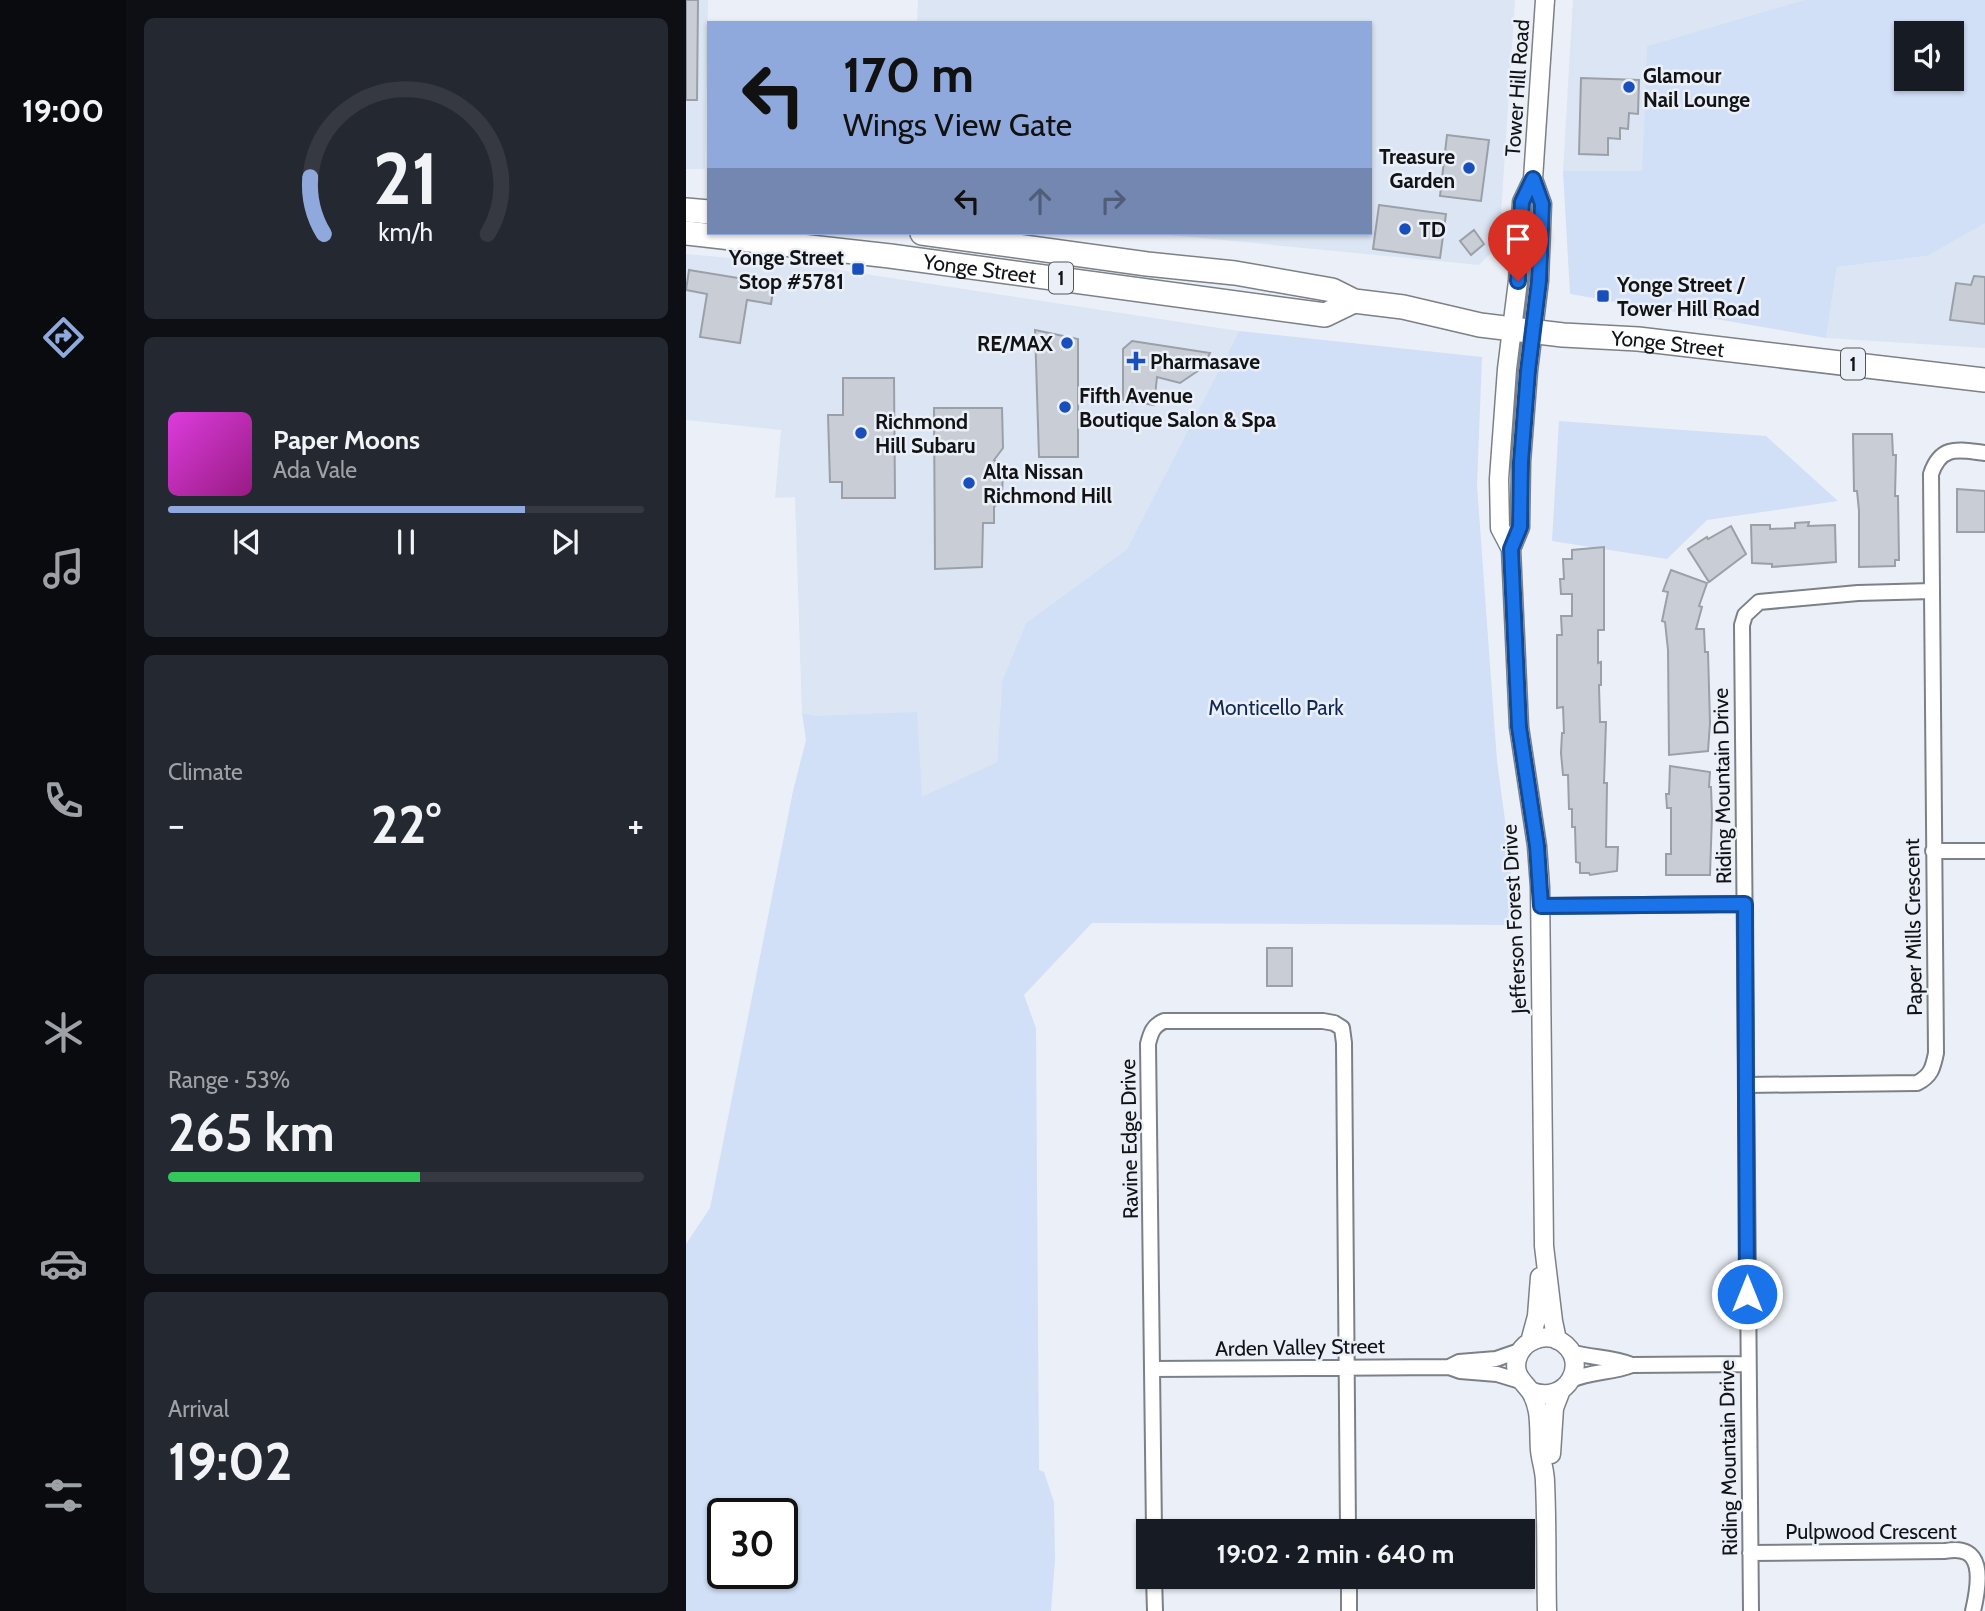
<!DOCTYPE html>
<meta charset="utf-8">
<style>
:root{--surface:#171b24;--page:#242831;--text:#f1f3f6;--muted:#9ea1a6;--line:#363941;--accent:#90a9dc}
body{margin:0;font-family:Cabin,sans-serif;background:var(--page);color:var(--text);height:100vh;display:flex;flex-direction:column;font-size:26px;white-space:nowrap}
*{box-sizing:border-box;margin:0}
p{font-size:23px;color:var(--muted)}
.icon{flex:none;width:38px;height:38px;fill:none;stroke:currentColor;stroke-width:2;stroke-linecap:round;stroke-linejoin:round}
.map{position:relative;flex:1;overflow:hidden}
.details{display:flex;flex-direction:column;gap:18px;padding:18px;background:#0d0f14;width:560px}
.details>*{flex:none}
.guide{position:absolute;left:21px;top:21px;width:665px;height:214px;border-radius:0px;box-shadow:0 2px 5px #0004;background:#90a9dc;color:#111;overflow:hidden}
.fabs{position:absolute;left:1208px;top:21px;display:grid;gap:14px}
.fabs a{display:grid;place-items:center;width:70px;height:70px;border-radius:0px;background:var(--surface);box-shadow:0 2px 5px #0004;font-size:35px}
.speed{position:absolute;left:21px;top:1498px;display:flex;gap:14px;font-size:35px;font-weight:700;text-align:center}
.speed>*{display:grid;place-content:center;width:91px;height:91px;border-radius:50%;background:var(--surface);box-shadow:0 2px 5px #0004;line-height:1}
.speed .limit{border:4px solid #111;border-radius:10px;background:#fff;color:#111}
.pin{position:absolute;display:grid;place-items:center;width:60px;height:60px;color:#fff;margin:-72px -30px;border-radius:50% 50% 50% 0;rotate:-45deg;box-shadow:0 0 7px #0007}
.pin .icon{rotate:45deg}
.me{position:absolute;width:77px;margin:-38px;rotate:0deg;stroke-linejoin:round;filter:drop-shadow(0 0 5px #0008)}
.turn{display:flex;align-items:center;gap:24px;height:147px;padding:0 21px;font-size:32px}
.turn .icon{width:91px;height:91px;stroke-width:2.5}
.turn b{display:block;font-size:49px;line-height:60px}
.lanes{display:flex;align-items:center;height:66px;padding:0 21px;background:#0003;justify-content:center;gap:35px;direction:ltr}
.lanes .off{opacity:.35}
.big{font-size:52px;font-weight:800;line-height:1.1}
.details .card{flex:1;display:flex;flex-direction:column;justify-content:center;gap:10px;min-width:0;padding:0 24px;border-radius:10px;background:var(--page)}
.details .dial{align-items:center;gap:0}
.dial svg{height:182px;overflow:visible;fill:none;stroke:var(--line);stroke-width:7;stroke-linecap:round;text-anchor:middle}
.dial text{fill:var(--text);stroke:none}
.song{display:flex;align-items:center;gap:21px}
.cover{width:84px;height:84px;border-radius:10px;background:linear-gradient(135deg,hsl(300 70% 55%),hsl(310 70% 35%))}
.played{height:7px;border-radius:4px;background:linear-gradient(90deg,var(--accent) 75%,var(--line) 75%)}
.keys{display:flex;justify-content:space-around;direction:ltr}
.heat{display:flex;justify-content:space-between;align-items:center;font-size:38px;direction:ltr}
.charge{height:10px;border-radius:5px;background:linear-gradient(90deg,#34c759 53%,var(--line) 0)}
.trip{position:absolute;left:450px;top:1519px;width:399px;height:70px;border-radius:0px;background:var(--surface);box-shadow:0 2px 5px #0004;font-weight:800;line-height:70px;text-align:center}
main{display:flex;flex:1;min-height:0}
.tab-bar{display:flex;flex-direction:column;width:126px;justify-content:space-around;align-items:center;background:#090b0e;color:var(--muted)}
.tab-bar .icon{width:49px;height:49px}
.tab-bar .current{color:var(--accent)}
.tab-bar b{font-size:32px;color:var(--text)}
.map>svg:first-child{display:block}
.built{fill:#dce5f4}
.green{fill:#d1dff7;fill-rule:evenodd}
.building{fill:#c9ced6;stroke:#9ba0a8;stroke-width:2}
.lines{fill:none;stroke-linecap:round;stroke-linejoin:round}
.minor-casing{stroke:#7c8087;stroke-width:18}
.tertiary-casing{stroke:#7c8087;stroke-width:21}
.primary-casing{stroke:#7c8087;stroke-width:26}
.minor{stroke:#fff;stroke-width:14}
.tertiary{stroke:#fff;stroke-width:18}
.primary{stroke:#fff;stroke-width:23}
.route-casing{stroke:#114b97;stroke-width:18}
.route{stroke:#1a73e8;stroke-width:12}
.poi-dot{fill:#194fbc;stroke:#ebf0f8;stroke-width:2.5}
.labels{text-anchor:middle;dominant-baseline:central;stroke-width:5;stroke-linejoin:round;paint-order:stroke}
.shield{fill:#ebf0f8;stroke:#52555a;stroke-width:2}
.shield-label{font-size:19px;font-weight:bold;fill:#111316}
.poi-label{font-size:21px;font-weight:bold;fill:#111316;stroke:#ebf0f8;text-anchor:start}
.street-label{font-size:21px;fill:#111316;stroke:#ebf0f8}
.park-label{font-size:21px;fill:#112753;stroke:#ebf0f8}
</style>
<main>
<nav class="tab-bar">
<b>19:00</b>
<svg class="icon current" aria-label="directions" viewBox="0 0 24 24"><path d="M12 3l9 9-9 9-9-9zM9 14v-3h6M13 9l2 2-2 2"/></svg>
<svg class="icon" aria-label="music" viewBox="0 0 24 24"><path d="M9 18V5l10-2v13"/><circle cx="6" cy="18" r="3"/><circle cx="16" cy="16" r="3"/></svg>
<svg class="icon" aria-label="phone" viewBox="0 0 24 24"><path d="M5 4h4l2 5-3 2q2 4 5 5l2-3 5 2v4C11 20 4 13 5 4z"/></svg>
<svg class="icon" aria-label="climate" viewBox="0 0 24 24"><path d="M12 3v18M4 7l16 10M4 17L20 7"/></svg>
<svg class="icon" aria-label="car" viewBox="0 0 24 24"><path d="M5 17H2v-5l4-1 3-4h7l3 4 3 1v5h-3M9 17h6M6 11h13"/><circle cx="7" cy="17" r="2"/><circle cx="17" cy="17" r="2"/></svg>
<svg class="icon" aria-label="filters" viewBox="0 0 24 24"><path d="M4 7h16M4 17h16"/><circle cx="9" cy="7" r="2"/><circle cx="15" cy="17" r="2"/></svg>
</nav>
<section class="details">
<div class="card dial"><svg viewBox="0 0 100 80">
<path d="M14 69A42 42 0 1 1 86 69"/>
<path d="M14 69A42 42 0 0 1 8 44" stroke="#90a9dc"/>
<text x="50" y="56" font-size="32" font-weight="700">21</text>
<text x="50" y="72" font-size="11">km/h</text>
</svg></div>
<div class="card">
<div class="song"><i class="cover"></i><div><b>Paper Moons</b><p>Ada Vale</p></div></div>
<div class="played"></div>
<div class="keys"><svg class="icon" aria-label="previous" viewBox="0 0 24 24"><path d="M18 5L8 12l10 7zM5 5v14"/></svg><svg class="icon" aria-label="pause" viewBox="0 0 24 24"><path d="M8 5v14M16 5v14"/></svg><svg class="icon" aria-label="next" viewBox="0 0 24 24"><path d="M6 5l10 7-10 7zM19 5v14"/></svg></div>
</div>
<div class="card"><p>Climate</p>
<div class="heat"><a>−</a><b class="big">22°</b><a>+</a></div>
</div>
<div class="card"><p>Range · 53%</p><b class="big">265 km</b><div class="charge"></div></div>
<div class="card"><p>Arrival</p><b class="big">19:02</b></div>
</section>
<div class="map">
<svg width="1299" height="1611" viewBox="0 0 1299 1611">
<rect width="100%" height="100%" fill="#ebf0f8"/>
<path class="built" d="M 0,0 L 22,0 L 19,169 L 0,169 Z
M 232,0 L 829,0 L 813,245 L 793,265 L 464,233 L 684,233 L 684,23 L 231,23 Z
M 887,0 L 1118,0 L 961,46 L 957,171 L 877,171 Z
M 1297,223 L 1299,223 L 1299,348 L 1140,338 L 1151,267 L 1241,256 Z
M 0,254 L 113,264 L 553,331 L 441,549 L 340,623 L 316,681 L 311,762 L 236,798 L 129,716 L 116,713 L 109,497 L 89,498 L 95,430 L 0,420 Z"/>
<path class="green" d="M 1118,0 L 1299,0 L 1299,223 L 1241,256 L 1151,267 L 1140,338 L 884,294 L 877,171 L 956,171 L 961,46 ZM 1220,33 L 1265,33 L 1265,79 L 1220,79 Z
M 553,331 L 796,357 L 791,485 L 811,761 L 824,857 L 827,925 L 406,923 L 338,995 L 350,1028 L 353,1470 L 358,1472 L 368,1502 L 369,1560 L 365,1611 L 0,1611 L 0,1244 L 24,1208 L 107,791 L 120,740 L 116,713 L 130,716 L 231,712 L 236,797 L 311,762 L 316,681 L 340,623 L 441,549 ZM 37,1514 L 96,1514 L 96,1573 L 37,1573 Z
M 873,421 L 1080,436 L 1152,501 L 1021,520 L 981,559 L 866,541 Z"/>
<path class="building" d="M 0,0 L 12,0 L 11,100 L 0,100 Z
M 895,78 L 953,80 L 952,114 L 943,113 L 942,129 L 934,128 L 934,139 L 922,138 L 922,155 L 893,154 Z
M 761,135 L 803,140 L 795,201 L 754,196 Z
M 693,205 L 760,214 L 754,258 L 687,249 Z
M 788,230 L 798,244 L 785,255 L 774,241 Z
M 3,270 L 88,284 L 85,304 L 61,300 L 54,343 L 14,337 L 21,294 L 0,290 Z
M 1288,276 L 1299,277 L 1299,324 L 1264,320 L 1270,283 L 1285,285 Z
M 349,330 L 392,339 L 392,457 L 353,457 Z
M 446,341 L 524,353 L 516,368 L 494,383 L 471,377 L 468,405 L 437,400 L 437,349 Z
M 157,378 L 208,378 L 209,498 L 156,498 L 156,482 L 144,482 L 142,415 L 157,415 Z
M 248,408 L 316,408 L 317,448 L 308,460 L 317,468 L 316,499 L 308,507 L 308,523 L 297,523 L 296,567 L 249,569 Z
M 1167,434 L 1206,434 L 1207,455 L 1210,455 L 1209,496 L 1212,496 L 1213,560 L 1209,560 L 1209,566 L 1173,567 L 1173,511 L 1171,491 L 1168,491 Z
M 1271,489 L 1299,491 L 1299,532 L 1271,532 Z
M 1123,522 L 1122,526 L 1149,525 L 1150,562 L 1086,567 L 1086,564 L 1066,563 L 1065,525 L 1084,525 L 1084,529 L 1109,528 L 1109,523 Z
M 1045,526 L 1060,554 L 1023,582 L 1002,549 L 1021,537 L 1022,539 Z
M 918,547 L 918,630 L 912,630 L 912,663 L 915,662 L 915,685 L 913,685 L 914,722 L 920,722 L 918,783 L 921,783 L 920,847 L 932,847 L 931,871 L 904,875 L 903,873 L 894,873 L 894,863 L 890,862 L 889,827 L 886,827 L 886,809 L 883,809 L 882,775 L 877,775 L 875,753 L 876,733 L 878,733 L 877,707 L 871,708 L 871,635 L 876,635 L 875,616 L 886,616 L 886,594 L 875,594 L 874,579 L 878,579 L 877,559 L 886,559 L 886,550 Z
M 985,570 L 1021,583 L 1013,606 L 1016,607 L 1010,629 L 1018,629 L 1019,652 L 1022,652 L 1024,723 L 1022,751 L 983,755 L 982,650 L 979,622 L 976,621 L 982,592 L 977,591 Z
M 984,766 L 1024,772 L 1023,787 L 1025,787 L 1026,815 L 1024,875 L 980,875 L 980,854 L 985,854 L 985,808 L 981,808 L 980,794 L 983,794 Z
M 581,948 L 606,948 L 606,986 L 581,986 Z"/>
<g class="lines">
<g class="minor-casing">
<path id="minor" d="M 1247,851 L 1299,851
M 855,906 L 1058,904
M 1060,1085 L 1231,1083 C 1245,1076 1247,1068 1250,1053 L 1245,474 C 1255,444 1273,450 1299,453
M 885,1352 C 905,1358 926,1357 946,1365
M 763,1367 L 774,1371 L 811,1374 L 834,1381
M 466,1369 L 763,1367 L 773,1362 L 810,1359 L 836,1350
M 885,1380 C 905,1371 926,1373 946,1365 L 1062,1364
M 468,1531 L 462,1044 C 465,1032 467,1026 478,1021 L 637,1021 L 648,1023 L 656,1028 L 658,1043 L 662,1531
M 1064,1553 L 1259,1551 C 1299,1543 1294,1581 1287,1611
M 468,1577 L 469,1611
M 663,1577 L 663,1611
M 1065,1611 L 1056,625 L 1059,615 L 1073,602 L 1172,593 L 1246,591"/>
</g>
<g class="tertiary-casing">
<path id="tertiary" d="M 859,0 L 847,179 L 836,202 L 832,281 L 821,369 L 813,479 L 814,528 L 825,549 L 833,727 L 851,846 L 854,887 L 858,1246 L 867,1321 L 871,1340
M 825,549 L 834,527 L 835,462 L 842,371 L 853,281 L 856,204 L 847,179
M 844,1342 L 851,1316 L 854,1277
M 844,1391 C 881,1407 906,1360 874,1341 C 858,1332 836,1341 831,1359 C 827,1375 837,1381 845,1392 C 848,1397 851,1406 852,1412 C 854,1425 853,1437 854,1450 C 855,1461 859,1471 859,1482 C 861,1525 860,1568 861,1611
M 865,1454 L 868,1408 L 875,1390"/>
</g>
<g class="primary-casing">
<g id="primary">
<path d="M 0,210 L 23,212"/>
<path id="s1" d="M 0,233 L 204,256 L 639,315 L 668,301"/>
<path id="s2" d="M 236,233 L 461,264 L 549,273 L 646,290 L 668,301 L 717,307 L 794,325 L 877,335 L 952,339 L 1299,380"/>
</g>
</g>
<use href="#minor" class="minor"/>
<use href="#tertiary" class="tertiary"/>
<use href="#primary" class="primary"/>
</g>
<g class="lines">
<g class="route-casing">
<path id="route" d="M 832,281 L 836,202 L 847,179 L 856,204 L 853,281 L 842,371 L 835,462 L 834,527 L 825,549 L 833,727 L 851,846 L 855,906 L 1059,904 L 1061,1294"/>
</g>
<use href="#route" class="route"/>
</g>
<g class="poi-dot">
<circle cx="943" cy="87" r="7"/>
<circle cx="783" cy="168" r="7"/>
<circle cx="719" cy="229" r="7"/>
<rect x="165" y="262" width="14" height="14" rx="3.5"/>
<rect x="910" y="289" width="14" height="14" rx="3.5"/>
<circle cx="381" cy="343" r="7"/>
<path d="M446.5 350.5h7v7h7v7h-7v7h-7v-7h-7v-7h7z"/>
<circle cx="379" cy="407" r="7"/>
<circle cx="175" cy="433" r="7"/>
<circle cx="283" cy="483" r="7"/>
</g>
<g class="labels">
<g class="shield">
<rect x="363" y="262.5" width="24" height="31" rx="5"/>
<rect x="1155" y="348.5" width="24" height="31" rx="5"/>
</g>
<g class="shield-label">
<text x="375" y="278">1</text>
<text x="1167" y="364">1</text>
</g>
<g class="poi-label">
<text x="957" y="75">Glamour<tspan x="957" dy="24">Nail Lounge</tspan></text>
<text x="769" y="156" text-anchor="end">Treasure<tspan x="769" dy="24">Garden</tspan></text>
<text x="733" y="229">TD</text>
<text x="158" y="257" text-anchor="end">Yonge Street<tspan x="158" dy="24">Stop #5781</tspan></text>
<text x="931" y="284">Yonge Street /<tspan x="931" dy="24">Tower Hill Road</tspan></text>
<text x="367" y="343" text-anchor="end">RE/MAX</text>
<text x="464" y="361">Pharmasave</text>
<text x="393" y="395">Fifth Avenue<tspan x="393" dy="24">Boutique Salon &amp; Spa</tspan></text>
<text x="189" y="421">Richmond<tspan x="189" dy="24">Hill Subaru</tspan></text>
<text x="297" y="471">Alta Nissan<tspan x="297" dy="24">Richmond Hill</tspan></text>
</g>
<g class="street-label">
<text transform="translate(831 88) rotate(-86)">Tower Hill Road</text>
<text stroke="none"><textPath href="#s1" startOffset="296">Yonge Street</textPath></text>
<text stroke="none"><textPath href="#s2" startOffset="756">Yonge Street</textPath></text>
<text transform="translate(1036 786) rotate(-91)">Riding Mountain Drive</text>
<text transform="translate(828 919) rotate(-93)">Jefferson Forest Drive</text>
<text transform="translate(1227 927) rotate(-91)">Paper Mills Crescent</text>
<text transform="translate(443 1139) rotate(-91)">Ravine Edge Drive</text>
<text transform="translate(614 1347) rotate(-1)">Arden Valley Street</text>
<text transform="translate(1042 1458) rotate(-91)">Riding Mountain Drive</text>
<text x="1185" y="1531">Pulpwood Crescent</text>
</g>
<g class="park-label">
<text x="590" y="707">Monticello Park</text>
</g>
</g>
</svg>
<div class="fabs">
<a><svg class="icon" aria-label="sound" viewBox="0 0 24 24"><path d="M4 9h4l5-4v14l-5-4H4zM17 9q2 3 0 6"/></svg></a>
</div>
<div class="speed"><div class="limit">30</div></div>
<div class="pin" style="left:832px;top:281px;background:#d93025"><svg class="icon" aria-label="arrive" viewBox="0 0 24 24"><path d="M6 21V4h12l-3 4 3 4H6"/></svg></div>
<svg class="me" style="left:1061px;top:1294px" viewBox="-20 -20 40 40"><circle r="17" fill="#1a73e8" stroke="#fff" stroke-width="3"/><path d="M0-11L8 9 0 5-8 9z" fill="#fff"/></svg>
<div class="trip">19:02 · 2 min · 640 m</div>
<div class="guide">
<div class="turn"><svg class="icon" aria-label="left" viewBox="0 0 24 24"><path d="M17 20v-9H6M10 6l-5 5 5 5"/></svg><div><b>170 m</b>Wings View Gate</div></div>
<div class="lanes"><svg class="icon" aria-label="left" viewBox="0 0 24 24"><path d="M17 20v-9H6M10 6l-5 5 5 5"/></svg><svg class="icon off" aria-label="ahead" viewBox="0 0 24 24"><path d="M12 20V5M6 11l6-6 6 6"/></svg><svg class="icon off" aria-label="right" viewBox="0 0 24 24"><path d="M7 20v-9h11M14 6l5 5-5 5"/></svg></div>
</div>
</div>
</main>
